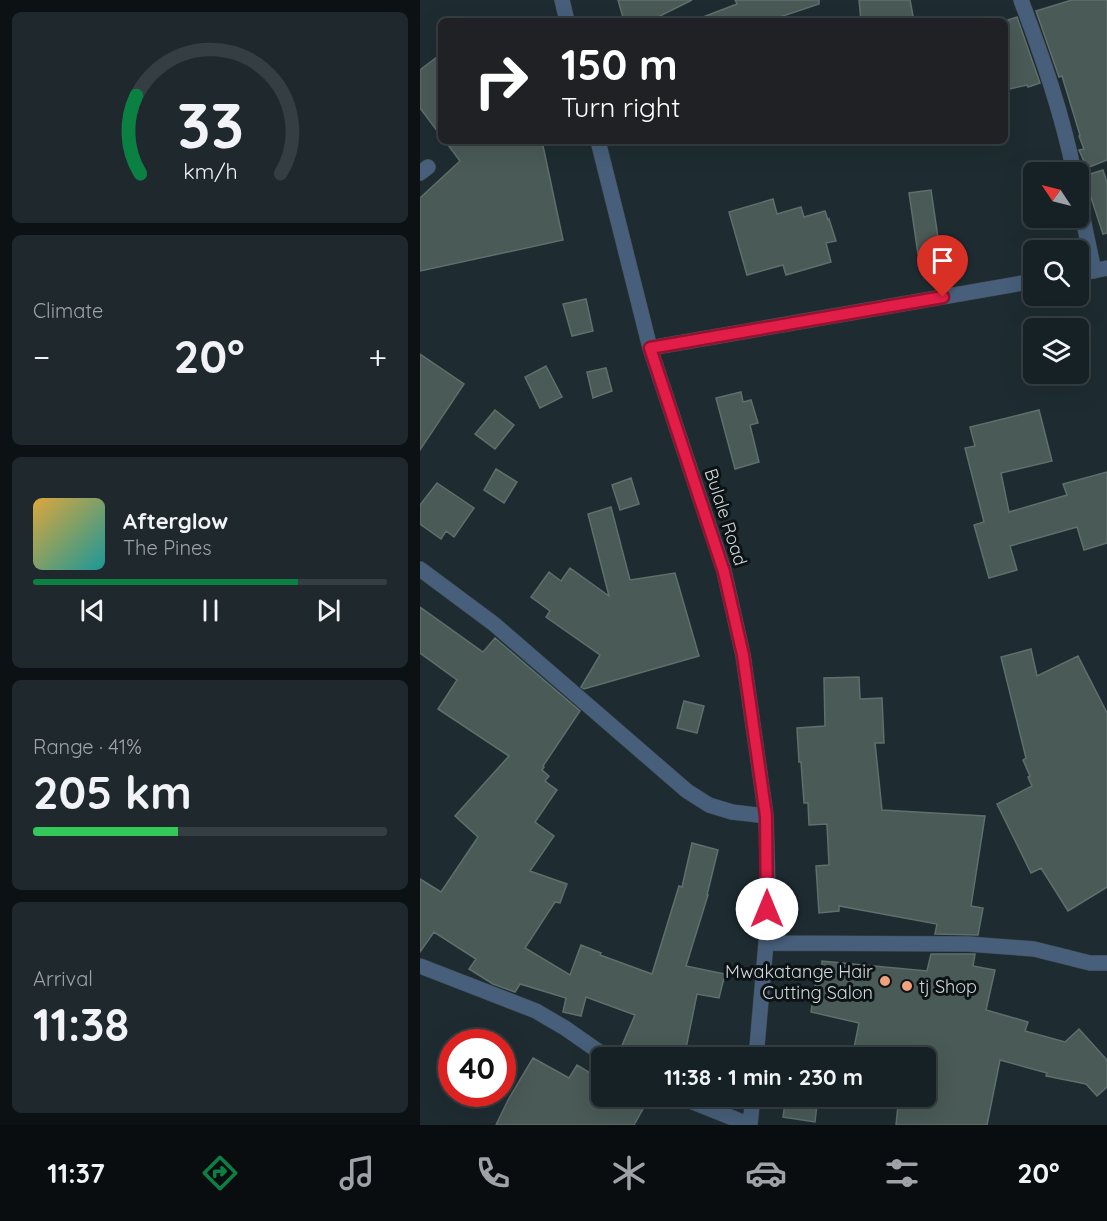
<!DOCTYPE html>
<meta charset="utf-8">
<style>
:root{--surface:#162125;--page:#1f292d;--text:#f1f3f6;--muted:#9ea3a7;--line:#353e42;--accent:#0b8043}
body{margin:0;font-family:Quicksand,sans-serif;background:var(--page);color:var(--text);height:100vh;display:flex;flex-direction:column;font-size:22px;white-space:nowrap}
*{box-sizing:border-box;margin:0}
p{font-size:20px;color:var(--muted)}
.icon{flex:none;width:33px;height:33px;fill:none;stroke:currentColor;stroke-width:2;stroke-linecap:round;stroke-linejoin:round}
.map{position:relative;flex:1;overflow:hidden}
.drawer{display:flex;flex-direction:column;gap:12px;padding:12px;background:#0c1214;width:420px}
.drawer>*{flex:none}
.hud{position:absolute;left:18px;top:18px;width:570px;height:126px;border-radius:9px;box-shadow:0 6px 24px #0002,0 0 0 2px var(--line);background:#202124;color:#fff;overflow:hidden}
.needle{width:39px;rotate:305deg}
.tools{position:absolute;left:603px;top:162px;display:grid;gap:12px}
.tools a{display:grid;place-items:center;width:66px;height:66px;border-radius:9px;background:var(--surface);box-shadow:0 6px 24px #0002,0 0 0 2px var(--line);font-size:30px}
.speed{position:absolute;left:18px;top:1029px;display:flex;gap:12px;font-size:30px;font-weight:700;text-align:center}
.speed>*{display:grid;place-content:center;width:78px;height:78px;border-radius:50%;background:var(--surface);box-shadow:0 6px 24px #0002,0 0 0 2px var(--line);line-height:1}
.speed .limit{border:9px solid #d22;background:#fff;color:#111}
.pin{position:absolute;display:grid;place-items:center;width:51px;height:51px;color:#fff;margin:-62px -26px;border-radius:50% 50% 50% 0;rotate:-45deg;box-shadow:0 0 6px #0007}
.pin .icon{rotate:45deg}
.me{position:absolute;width:66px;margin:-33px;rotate:0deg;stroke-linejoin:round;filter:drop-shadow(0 0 4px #0008)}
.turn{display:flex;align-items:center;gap:21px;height:126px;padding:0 24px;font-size:27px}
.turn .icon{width:78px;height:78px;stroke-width:2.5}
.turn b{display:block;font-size:42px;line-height:51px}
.big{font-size:45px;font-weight:700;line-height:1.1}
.drawer .tile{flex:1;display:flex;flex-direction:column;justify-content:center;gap:9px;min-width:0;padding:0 21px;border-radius:9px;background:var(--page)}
.drawer .dial{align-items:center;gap:0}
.dial svg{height:156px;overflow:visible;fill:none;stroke:var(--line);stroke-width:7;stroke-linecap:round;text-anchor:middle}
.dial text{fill:var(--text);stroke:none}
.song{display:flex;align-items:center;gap:18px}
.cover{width:72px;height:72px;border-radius:9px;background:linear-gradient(135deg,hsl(40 70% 55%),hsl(180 70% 35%))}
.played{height:6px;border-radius:3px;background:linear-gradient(90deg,var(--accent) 75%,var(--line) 75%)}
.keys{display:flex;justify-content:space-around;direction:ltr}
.heat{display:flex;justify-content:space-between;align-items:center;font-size:33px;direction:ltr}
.charge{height:9px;border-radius:4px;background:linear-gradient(90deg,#34c759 41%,var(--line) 0)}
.trip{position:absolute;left:171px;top:1047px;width:345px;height:60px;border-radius:9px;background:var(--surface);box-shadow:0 6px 24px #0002,0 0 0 2px var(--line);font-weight:700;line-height:60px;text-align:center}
.tab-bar{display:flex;height:96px;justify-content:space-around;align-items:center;background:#090d0f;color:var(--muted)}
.tab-bar .icon{width:42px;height:42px}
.tab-bar .selected{color:var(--accent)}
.tab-bar b{font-size:27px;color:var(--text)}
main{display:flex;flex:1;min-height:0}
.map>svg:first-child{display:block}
.building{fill:#4a5a57;stroke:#5e6f6c;stroke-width:1.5}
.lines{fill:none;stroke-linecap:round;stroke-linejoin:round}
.minor-casing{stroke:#3a484c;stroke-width:16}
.minor{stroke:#475f7a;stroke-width:15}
.route-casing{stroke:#92132f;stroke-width:15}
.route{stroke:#e11d48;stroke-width:10}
.poi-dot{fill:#f1a17d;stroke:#0d1315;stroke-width:2}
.labels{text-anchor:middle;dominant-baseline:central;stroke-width:6;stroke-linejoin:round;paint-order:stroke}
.street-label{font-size:18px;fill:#d0dadc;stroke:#0d1315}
.poi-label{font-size:18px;fill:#d0dadc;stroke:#0d1315;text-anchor:end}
</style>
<main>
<section class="drawer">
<div class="tile dial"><svg viewBox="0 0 100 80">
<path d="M14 69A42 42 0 1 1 86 69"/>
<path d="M14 69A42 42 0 0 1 12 29" stroke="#0b8043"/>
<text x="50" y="56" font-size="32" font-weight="700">33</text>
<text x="50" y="72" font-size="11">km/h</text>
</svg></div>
<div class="tile"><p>Climate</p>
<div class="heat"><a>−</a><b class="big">20°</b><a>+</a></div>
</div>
<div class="tile">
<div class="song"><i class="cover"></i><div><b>Afterglow</b><p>The Pines</p></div></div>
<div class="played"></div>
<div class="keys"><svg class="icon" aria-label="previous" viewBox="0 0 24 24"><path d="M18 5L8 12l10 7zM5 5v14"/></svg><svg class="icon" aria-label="pause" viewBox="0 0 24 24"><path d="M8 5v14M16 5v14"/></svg><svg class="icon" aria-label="next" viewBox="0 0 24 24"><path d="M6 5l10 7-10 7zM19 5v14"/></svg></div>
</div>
<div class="tile"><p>Range · 41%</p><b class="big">205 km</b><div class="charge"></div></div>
<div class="tile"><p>Arrival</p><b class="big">11:38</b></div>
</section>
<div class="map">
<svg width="687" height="1125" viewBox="0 0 687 1125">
<rect width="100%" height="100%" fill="#1e2c31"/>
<path class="building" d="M 198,0 L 272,0 L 230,21 L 204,21 Z
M 315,0 L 399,0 L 399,4 L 348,21 L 279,21 L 278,19 L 317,4 Z
M 439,0 L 490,0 L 494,21 L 441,21 Z
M 652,0 L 687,0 L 687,160 L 667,168 L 659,150 L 664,149 L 659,136 L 660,135 L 642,76 L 639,77 L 616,11 Z
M 597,17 L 620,83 L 608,87 L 607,85 L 585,90 L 585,21 Z
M 21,54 L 21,136 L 0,108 L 0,70 Z
M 25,141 L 122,141 L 143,240 L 0,271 L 0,198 L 40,161 Z
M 683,170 L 687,182 L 687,233 L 683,234 L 664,176 Z
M 511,190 L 520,251 L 498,254 L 489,193 Z
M 353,199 L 357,214 L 381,207 L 384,217 L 405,211 L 408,220 L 409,219 L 416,241 L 406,243 L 411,262 L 366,275 L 363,265 L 327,275 L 309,212 Z
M 166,299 L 173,331 L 152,336 L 143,304 Z
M 0,354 L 44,384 L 0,450 Z
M 126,366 L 142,397 L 120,408 L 105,377 Z
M 186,368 L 192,391 L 173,398 L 167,372 Z
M 321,392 L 323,402 L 331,400 L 338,423 L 330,425 L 339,462 L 315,469 L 296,398 Z
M 75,410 L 94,425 L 75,449 L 55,434 Z
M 619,410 L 632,461 L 581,473 L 589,512 L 647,495 L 643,484 L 687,472 L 687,543 L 664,550 L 657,527 L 590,546 L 597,570 L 569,578 L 554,525 L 564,522 L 545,448 L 555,446 L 550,427 Z
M 76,469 L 97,482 L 84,503 L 64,490 Z
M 211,478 L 219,504 L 200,510 L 192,485 Z
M 17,483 L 54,508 L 34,537 L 26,531 L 21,539 L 0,524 L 0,505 Z
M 191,507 L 210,580 L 255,573 L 279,656 L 164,689 L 161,687 L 180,655 L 126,617 L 130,611 L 111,597 L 129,572 L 141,581 L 150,568 L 189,596 L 168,514 Z
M 0,607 L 63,652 L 75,638 L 160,711 L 123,766 L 124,767 L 122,770 L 129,776 L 125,781 L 137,790 L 115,822 L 134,836 L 110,871 L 147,884 L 140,903 L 135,902 L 105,948 L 150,975 L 161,945 L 181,953 L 180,955 L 232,974 L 259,886 L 262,887 L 272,843 L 298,850 L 287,895 L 288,895 L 266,966 L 305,974 L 299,998 L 277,994 L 264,1058 L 219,1058 L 200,1050 L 215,1015 L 166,997 L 161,1016 L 143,1012 L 146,998 L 100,984 L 95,992 L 73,984 L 49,969 L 56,959 L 14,932 L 0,952 L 0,879 L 21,892 L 58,837 L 35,816 L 89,756 L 18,709 L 37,680 L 0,653 Z
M 611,649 L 617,676 L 658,656 L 687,713 L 687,887 L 648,911 L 621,868 L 611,873 L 577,804 L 612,786 L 608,777 L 610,776 L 603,760 L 606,758 L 581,657 Z
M 439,677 L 440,699 L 462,698 L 464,743 L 455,743 L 462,810 L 565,816 L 551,906 L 563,908 L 558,935 L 515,934 L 517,924 L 419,906 L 419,911 L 399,913 L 396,866 L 409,865 L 407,824 L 389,825 L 388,803 L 384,803 L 381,762 L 379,762 L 377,728 L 405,726 L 404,678 Z
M 264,701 L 284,706 L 277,733 L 257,728 Z
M 511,954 L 555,954 L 553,966 L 575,970 L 566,1010 L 608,1022 L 605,1031 L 645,1042 L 659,1029 L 687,1060 L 687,1087 L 677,1096 L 666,1084 L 626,1076 L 627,1073 L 580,1060 L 567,1125 L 476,1125 L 479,1096 L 506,1096 L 506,1058 L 493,1058 L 465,1053 L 464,1055 L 434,1048 L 439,1023 L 391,1012 L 397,974 L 402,975 L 402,961 L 507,971 Z
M 113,1058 L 149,1078 L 157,1065 L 182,1080 L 182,1096 L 204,1096 L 224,1107 L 214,1125 L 76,1125 L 88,1100 Z
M 366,1096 L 398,1096 L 395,1122 L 363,1117 Z"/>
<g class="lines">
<g class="minor-casing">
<path id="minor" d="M 142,0 L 147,21
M 601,0 C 622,56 642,113 654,172
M 178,141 L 230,348 L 304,571 L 323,655 L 346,816 L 348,892 L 346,943 L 336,1058
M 0,173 L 8,167
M 658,195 L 674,271
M 658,274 L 687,268
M 230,348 L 614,281
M 0,569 L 74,624 L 267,791 L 289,805 L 312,812 L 346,816
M 346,943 L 548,944 L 614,949 L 670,963 L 687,963
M 0,966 L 116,1011 L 145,1028 L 188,1058
M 258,1096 L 330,1125
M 330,1125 L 333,1096"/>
</g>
<use href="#minor" class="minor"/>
</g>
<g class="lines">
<g class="route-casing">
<path id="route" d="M 347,909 L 346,816 L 323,655 L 304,572 L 230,348 L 523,297"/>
</g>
<use href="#route" class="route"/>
</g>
<g class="poi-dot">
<circle cx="465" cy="981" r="6"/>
<circle cx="487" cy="986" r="6"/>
</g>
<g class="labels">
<g class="street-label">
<text transform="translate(306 517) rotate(72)">Bulale Road</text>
</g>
<g class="poi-label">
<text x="453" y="971">Mwakatange Hair<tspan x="453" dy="21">Cutting Salon</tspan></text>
<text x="499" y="986" text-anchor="start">tj Shop</text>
</g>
</g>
</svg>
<div class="tools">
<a><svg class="needle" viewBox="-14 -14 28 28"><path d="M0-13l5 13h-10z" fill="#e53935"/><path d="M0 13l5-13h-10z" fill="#9ea3a7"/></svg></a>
<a><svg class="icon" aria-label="search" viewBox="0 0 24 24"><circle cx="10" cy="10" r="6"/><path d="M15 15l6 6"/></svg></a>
<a><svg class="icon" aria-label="layers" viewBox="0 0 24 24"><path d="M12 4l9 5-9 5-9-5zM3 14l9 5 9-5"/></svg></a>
</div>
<div class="speed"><div class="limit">40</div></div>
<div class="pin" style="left:523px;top:297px;background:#d93025"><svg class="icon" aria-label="arrive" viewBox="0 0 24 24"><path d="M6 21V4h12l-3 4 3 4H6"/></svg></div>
<svg class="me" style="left:347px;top:909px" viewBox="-20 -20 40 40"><circle r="19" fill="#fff"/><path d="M0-13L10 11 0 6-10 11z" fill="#e11d48"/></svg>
<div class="trip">11:38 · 1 min · 230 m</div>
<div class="hud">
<div class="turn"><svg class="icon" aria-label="right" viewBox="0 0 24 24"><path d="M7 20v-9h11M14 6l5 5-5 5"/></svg><div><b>150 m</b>Turn right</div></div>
</div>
</div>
</main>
<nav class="tab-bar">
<b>11:37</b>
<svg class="icon selected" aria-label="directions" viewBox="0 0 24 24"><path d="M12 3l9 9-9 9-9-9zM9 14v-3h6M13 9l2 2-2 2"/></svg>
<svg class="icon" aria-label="music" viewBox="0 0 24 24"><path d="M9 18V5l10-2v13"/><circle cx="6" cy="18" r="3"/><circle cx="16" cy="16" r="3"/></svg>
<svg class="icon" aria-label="phone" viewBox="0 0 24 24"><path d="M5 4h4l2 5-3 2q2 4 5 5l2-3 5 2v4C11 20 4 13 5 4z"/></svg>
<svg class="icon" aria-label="climate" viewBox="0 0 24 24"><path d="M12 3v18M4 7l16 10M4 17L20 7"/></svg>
<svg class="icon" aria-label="car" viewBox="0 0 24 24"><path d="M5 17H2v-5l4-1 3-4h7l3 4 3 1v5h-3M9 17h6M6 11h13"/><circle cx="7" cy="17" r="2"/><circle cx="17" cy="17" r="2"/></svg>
<svg class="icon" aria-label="filters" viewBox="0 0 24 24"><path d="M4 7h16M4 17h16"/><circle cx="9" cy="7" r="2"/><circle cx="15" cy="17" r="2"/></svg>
<b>20°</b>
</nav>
